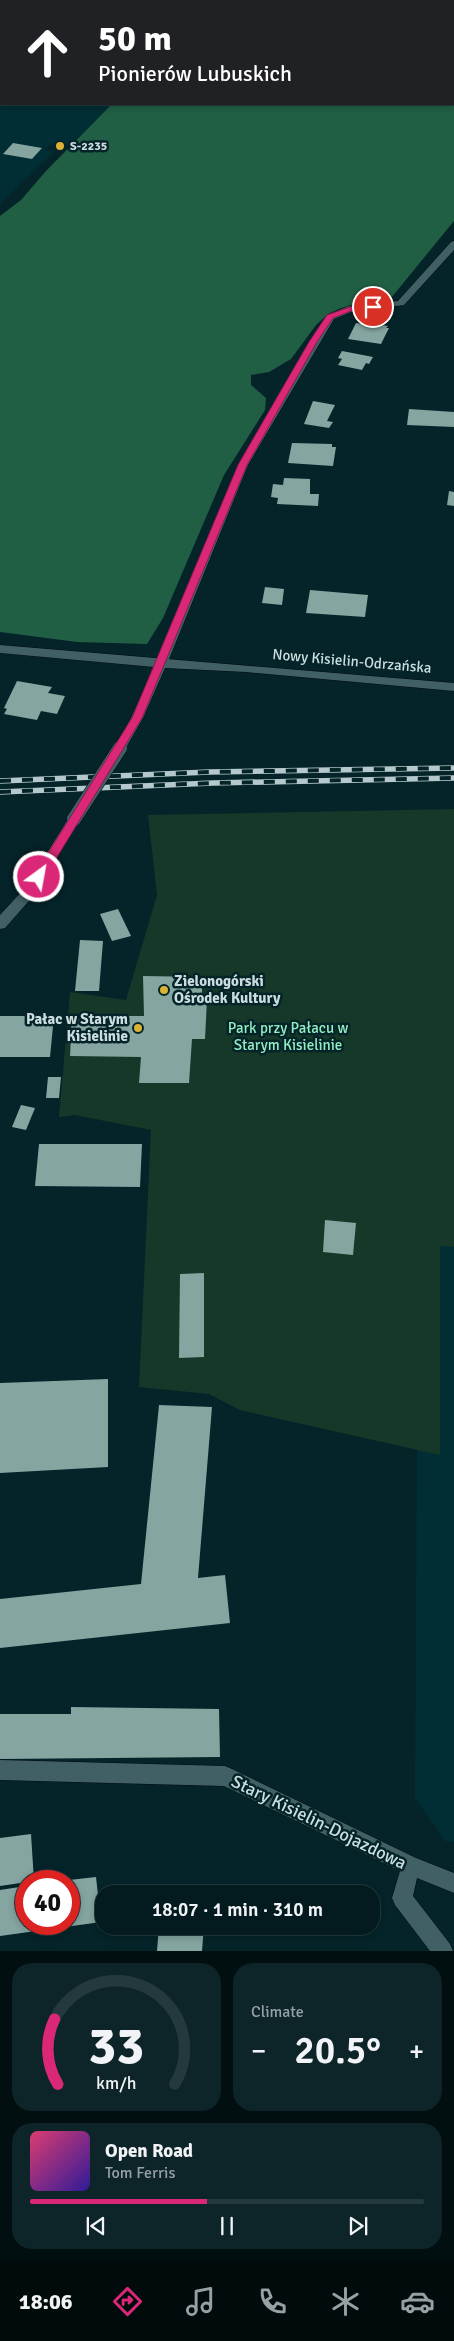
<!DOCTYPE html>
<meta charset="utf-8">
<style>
:root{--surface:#031b1f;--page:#0d2428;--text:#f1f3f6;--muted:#97a1a4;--line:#24393d;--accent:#db2777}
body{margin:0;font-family:Signika,sans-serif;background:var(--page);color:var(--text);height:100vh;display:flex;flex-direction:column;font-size:19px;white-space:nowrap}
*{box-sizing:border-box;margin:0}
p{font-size:16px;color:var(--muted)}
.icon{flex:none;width:28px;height:28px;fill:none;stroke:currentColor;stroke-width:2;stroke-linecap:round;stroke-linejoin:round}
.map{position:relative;height:1951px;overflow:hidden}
.panel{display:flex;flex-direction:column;gap:12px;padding:12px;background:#020f11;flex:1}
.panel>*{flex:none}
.banner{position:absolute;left:0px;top:0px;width:455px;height:105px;box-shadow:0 2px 8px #0003,0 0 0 1px var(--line);background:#202124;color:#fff;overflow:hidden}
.speed{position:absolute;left:15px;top:1870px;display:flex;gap:10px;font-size:25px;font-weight:700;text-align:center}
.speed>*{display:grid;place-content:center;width:65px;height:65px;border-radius:50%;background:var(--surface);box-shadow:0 2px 8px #0003,0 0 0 1px var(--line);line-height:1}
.speed .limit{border:8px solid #d22;background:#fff;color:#111}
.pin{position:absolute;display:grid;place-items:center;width:42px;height:42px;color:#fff;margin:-21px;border:2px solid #fff;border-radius:50%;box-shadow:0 1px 5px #0007}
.me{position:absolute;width:55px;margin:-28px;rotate:32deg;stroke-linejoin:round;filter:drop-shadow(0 0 4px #0008)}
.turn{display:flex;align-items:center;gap:18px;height:105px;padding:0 15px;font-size:22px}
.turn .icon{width:65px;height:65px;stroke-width:2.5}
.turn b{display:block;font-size:35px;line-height:42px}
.big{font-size:38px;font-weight:600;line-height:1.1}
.panel .widget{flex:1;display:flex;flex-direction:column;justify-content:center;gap:8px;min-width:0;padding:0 18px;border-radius:20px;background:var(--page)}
.panel .dial{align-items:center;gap:0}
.dial svg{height:130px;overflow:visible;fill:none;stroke:var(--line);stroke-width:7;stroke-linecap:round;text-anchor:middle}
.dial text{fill:var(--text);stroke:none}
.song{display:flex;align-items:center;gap:15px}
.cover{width:60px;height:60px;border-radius:8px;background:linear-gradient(135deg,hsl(340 70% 55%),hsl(250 70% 35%))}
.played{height:5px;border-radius:2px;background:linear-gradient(90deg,var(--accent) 45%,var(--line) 45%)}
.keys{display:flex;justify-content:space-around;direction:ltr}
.heat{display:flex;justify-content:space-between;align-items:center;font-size:28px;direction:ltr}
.panel .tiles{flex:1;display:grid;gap:12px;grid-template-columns:1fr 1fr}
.widget:last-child{grid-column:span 2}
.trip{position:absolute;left:95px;top:1885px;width:285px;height:50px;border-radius:20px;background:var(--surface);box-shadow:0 2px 8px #0003,0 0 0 1px var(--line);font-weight:600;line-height:50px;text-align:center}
.tab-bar{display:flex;height:80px;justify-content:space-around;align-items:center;background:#010b0c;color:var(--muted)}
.tab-bar .icon{width:35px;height:35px}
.tab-bar .active{color:var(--accent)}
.tab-bar b{font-size:22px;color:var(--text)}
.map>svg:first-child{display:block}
.built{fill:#002e34}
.green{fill:#163828}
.forest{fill:#215f44}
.building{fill:#84a5a0}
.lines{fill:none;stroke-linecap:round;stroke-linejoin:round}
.minor-casing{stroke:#000c0f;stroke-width:1}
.tertiary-casing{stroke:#000c0f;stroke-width:1}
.minor{fill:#416066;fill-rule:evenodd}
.tertiary{fill:#416066;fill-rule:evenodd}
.rail-casing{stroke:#b5c8cb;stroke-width:5.5}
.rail{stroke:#042429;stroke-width:4;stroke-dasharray:11;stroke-linecap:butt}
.tertiary-bridge-casing{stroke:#000c0f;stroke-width:15;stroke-linecap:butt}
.tertiary-bridge{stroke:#416066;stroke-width:14}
.route{fill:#db2777;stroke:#8e194d}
.poi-dot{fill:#dbb233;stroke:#042429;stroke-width:2}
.labels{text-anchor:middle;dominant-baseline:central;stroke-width:5;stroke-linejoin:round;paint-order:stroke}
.far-poi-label{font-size:12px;font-weight:bold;fill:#ccdde0;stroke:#042429;text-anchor:start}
.street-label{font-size:15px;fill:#ccdde0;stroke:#042429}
.poi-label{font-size:15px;font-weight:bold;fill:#ccdde0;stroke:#042429;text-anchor:start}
.park-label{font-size:15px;fill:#93eec1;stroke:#042429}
.near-street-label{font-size:18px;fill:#ccdde0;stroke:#042429}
</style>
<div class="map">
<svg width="454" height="1951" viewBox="0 0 454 1951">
<rect width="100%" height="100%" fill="#042429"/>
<path class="built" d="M 0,13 L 1,104 L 112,104 L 71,145 L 52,143 L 45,150 L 54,152 L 0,204 Z
M 440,1245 L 454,1247 L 454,1842 L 445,1841 L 415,1798 L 417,1449 L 440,1455 Z"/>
<path class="green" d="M 454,809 L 454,1247 L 440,1246 L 440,1455 L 240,1410 L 209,1394 L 139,1387 L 151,1130 L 75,1115 L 59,1117 L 70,992 L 126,1000 L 157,895 L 148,815 Z"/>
<path class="forest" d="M 0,0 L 454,0 L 454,221 L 391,298 L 341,308 L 328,314 L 316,325 L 291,359 L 269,372 L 251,375 L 251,385 L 266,398 L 265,410 L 224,475 L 163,618 L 147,644 L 77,642 L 0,632 L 0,216 L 21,200 L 46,171 L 112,104 L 454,104 L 454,1 L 1,1 L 1,14 Z"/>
<path class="building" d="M 13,143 L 42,148 L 32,159 L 3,154 Z
M 356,323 L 372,325 L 372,323 L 388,326 L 386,328 L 389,328 L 381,344 L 348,339 Z
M 342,351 L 373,357 L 369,364 L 366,363 L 362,370 L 338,365 L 342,359 L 338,358 Z
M 313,401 L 335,405 L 327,421 L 333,422 L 329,428 L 304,424 Z
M 409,409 L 454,412 L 454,427 L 407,425 Z
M 292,443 L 332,444 L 332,447 L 336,447 L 333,466 L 288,463 Z
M 284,478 L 310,479 L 310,494 L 319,494 L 318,506 L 277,504 L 278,498 L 271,497 L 273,484 L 283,485 Z
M 449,491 L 454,492 L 454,506 L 447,505 Z
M 265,587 L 284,589 L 282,605 L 262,603 Z
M 310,590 L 368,595 L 365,617 L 306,613 Z
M 17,681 L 52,687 L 48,693 L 65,696 L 57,714 L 41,711 L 37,720 L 4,714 L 7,709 L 4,708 Z
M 118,909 L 131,936 L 112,941 L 100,914 Z
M 80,940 L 103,941 L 99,991 L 75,991 Z
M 143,976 L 202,977 L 202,999 L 207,999 L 205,1039 L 192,1039 L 189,1083 L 139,1083 L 141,1057 L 70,1056 L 72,1016 L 144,1016 Z
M 0,1016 L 54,1016 L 50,1057 L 0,1057 Z
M 48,1077 L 61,1077 L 59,1098 L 46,1098 Z
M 21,1105 L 35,1108 L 26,1130 L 12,1127 Z
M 39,1144 L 142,1144 L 140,1187 L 35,1186 Z
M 325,1220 L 356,1223 L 353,1255 L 323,1252 Z
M 204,1273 L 204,1357 L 179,1358 L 180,1274 Z
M 108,1379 L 108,1467 L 0,1473 L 0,1383 Z
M 159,1405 L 212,1407 L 198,1578 L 225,1575 L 230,1623 L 0,1648 L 0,1599 L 141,1584 Z
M 71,1707 L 219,1709 L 220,1757 L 0,1759 L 0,1714 L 71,1714 Z
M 31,1834 L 34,1881 L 0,1886 L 0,1838 Z
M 96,1877 L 101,1922 L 0,1936 L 0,1890 L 26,1886 L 26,1924 L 69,1924 L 69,1880 Z
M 159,1926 L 204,1926 L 202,1951 L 157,1951 Z"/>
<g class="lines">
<g class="minor-casing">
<path id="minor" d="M 454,241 L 454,250 L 404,305 L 351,312 L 334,319 L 248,465 L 167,664 L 165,667 L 157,667 L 155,664 L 238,465 L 327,315 L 349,306 L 398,301 L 451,242 Z
M 0,1760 L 225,1766 L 232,1769 L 416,1858 L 454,1873 L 454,1893 L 417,1878 L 413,1896 L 450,1944 L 453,1951 L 430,1951 L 395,1905 L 392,1898 L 400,1871 L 224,1786 L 0,1780 Z"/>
</g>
<g class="tertiary-casing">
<path id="tertiary" d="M 0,645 L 454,683 L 454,691 L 246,672 L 165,668 L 143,718 L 124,751 L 120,752 L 114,748 L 131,718 L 154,667 L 0,653 Z
M 74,814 L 80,819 L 35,894 L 5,928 L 0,929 L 0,915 L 25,888 L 70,816 Z"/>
</g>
<use href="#minor" class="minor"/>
<use href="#tertiary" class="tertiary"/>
<g class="rail-casing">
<path id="rail" d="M 0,781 L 209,772 L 454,768
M 0,792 L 213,783 L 454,778"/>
</g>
<use href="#rail" class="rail"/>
<g class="tertiary-bridge-casing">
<path id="tertiary-bridge" d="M 74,819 L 120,748"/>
</g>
<use href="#tertiary-bridge" class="tertiary-bridge"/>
</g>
<path class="route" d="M 373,305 L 377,307 L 375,309 L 351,311 L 333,318 L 317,342 L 247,465 L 142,718 L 43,880 L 35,880 L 35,874 L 132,718 L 238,465 L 309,342 L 327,315 L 350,307 Z"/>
<g class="poi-dot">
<circle cx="60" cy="146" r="5"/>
<circle cx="164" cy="990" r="5"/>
<circle cx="138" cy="1028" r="5"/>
</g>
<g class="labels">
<g class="far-poi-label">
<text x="70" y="146">S-2235</text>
</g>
<g class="street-label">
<text transform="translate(352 661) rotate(5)">Nowy Kisielin-Odrzańska</text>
</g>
<g class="poi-label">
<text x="174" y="981">Zielonogórski<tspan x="174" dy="17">Ośrodek Kultury</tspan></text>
<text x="128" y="1019" text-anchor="end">Pałac w Starym<tspan x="128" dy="17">Kisielinie</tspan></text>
</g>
<g class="park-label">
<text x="288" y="1028">Park przy Pałacu w<tspan x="288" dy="17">Starym Kisielinie</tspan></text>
</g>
<g class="near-street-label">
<text transform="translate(319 1822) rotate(26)">Stary Kisielin-Dojazdowa</text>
</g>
</g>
</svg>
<div class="speed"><div class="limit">40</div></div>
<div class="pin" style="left:373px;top:307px;background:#d93025"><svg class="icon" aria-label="arrive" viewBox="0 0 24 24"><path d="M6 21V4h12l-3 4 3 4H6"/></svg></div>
<svg class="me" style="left:39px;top:877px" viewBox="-20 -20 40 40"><circle r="17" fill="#db2777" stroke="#fff" stroke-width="3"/><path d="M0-11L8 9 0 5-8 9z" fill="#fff"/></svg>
<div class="trip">18:07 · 1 min · 310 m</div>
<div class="banner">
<div class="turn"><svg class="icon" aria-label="ahead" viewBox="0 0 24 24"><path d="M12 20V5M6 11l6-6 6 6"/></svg><div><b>50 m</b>Pionierów Lubuskich</div></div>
</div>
</div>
<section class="panel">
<div class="tiles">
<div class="widget dial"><svg viewBox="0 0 100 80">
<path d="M14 69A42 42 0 1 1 86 69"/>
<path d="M14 69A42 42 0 0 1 12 29" stroke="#db2777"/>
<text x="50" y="56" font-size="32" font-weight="700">33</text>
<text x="50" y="72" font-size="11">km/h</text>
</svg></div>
<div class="widget"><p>Climate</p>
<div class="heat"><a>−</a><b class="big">20.5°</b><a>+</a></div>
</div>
<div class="widget">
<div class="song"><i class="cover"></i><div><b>Open Road</b><p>Tom Ferris</p></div></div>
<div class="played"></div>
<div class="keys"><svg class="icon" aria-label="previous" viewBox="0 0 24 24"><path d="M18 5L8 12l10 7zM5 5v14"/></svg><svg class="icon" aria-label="pause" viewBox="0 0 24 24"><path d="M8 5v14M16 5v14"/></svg><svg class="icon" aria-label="next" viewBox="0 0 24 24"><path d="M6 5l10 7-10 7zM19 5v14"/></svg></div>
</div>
</div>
</section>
<nav class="tab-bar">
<b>18:06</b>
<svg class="icon active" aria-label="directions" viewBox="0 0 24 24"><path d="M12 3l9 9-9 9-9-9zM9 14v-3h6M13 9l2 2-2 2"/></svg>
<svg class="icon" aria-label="music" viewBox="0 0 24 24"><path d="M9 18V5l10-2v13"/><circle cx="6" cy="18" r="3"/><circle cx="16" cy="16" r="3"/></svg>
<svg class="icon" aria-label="phone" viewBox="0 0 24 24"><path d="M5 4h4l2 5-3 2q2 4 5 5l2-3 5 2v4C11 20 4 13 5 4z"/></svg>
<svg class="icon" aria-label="climate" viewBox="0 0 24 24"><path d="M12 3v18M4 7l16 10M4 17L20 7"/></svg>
<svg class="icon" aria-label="car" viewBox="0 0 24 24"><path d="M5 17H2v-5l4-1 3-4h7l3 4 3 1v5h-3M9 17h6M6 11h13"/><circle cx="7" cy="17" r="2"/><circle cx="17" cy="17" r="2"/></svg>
</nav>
